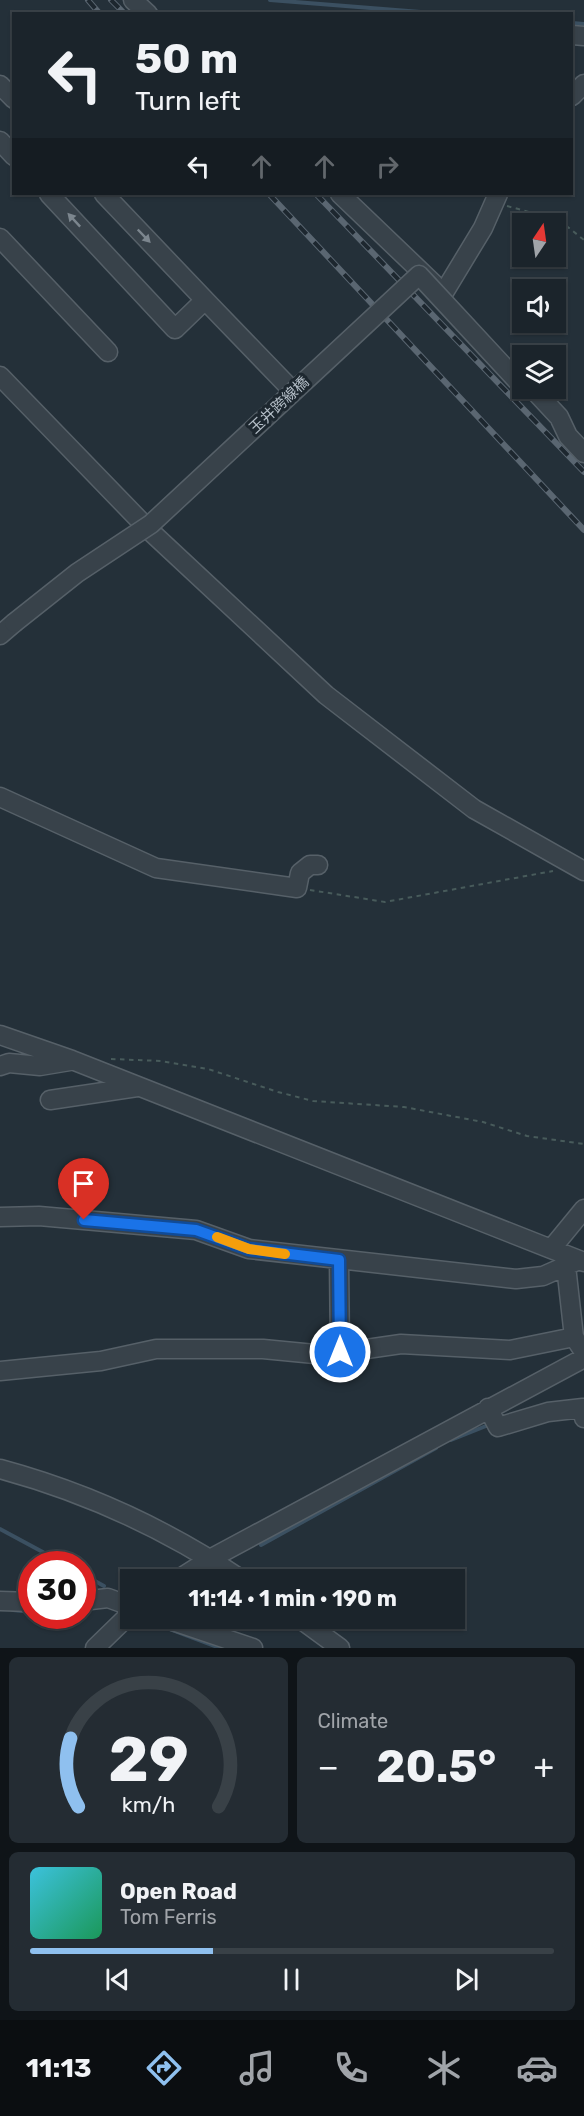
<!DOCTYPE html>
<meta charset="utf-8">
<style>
:root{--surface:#1b242b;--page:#242c33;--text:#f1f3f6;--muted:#a0a4a9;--line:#394147;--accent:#8fc0ef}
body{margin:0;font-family:Rubik,"Noto Sans JP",sans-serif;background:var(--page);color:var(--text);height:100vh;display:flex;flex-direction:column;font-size:22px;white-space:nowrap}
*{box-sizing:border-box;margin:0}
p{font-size:20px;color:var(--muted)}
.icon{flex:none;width:33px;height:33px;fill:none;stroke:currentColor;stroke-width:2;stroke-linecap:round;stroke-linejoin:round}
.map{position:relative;height:1648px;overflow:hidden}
.panel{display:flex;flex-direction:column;gap:9px;padding:9px;background:#0f1418;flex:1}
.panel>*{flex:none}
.top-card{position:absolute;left:12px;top:12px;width:561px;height:183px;border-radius:0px;box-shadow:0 2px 4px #0004,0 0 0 2px var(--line);background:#1b242b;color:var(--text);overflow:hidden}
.needle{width:39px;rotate:13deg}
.tools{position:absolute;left:512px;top:213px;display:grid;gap:12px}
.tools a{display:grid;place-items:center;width:54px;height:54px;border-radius:0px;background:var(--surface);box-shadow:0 2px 4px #0004,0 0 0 2px var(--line);font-size:30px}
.speed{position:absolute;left:18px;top:1551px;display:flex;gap:12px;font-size:30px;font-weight:700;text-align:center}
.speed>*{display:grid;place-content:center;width:78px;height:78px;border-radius:50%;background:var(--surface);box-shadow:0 2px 4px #0004,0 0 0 2px var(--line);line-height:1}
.speed .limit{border:9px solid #d22;background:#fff;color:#111}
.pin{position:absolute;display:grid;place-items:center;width:51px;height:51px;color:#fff;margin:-62px -26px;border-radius:50% 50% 50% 0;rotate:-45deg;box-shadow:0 0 6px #0007}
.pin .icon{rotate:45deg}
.me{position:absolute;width:66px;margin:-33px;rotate:0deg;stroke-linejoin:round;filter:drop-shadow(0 0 4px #0008)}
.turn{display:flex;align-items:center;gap:21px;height:126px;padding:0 24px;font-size:27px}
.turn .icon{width:78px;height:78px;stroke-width:2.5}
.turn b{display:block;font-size:42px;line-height:51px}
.lanes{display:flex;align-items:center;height:57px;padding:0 24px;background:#0003;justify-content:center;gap:30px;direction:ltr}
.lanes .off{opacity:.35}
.big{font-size:45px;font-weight:700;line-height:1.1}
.panel .card{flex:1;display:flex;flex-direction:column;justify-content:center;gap:9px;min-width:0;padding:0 21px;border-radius:9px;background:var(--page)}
.panel .dial{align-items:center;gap:0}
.dial svg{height:156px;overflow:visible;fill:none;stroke:var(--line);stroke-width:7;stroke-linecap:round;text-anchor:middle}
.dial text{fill:var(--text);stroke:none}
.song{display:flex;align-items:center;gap:18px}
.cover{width:72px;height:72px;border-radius:9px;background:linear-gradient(135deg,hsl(190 70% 55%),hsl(150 70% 35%))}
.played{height:6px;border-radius:3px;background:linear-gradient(90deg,var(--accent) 35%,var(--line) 35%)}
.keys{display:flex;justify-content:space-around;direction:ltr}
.heat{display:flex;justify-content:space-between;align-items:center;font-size:33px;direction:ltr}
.panel .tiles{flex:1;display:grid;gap:9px;grid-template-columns:1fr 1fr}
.card:last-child{grid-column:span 2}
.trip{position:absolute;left:120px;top:1569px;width:345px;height:60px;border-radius:0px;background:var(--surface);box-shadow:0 2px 4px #0004,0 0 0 2px var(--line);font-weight:700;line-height:60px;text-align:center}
.tab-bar{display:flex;height:96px;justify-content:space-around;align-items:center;background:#0b0e11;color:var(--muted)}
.tab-bar .icon{width:42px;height:42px}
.tab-bar .current{color:var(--accent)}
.tab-bar b{font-size:27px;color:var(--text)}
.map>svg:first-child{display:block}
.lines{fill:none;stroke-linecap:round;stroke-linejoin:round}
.stream{stroke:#3b5061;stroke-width:4}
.minor-casing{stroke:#566068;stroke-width:21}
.path{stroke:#485b5b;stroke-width:2;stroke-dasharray:4.5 4.5;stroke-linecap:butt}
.minor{stroke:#38424a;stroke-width:18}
.rail-casing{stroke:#5a6671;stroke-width:6}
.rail{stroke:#1d272f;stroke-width:4;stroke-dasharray:11;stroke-linecap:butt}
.minor-bridge-casing{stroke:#566068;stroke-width:21;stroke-linecap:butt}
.minor-bridge{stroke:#38424a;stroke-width:18}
.oneway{fill:#7c868e}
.route-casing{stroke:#114b97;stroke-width:15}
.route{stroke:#1a73e8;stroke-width:10}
.slow{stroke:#f59e0b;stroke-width:10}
.labels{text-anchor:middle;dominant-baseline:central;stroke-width:6;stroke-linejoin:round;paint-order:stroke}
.street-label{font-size:15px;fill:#b3bdc6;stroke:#1d272f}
</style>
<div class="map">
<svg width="584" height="1648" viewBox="0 0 584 1648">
<rect width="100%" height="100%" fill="#243039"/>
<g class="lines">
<path class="stream" d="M 270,0 L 446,14
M 572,23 L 584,24
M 451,1440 L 491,1424
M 0,1529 L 65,1564
M 261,1545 L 436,1448
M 82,1574 L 104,1586
M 13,1610 L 32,1612
M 140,1618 L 220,1648"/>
<g class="minor-casing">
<path id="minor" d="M 133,0 L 148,14
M 572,35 L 584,36
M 0,85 L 14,99
M 572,96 L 584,84
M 0,141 L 14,156
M 49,194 L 175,329 L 205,300 L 104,194
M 340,194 L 434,284
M 0,238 L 108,352
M 443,294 L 483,228 L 498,194
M 205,300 L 287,385
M 0,376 L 150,531 L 326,695 L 474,809 L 584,871
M 532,388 L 559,417 L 568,436 L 584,453
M 0,635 L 14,623
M 0,797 L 156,868 L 297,888 L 300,873 L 310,865 L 318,865
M 0,1035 L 72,1060 L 584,1262
M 0,1066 L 9,1063 L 40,1066 L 70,1061
M 50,1100 L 137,1087
M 0,1217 L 39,1216 L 196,1230 L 249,1249 L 516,1279 L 543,1276 L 579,1260
M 552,1248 L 584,1209
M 339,1260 L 340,1352
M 566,1266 L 574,1337
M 0,1371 L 101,1361 L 156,1349 L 263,1349 L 325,1355 L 401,1344 L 510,1350 L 574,1337 L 584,1352
M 488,1408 L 498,1427 L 548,1412 L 583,1408 L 584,1418
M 0,1469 C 85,1492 168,1530 242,1580
M 177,1580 L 210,1559 L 584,1358
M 0,1601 L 32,1602
M 82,1601 L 108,1598 L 130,1606
M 164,1618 L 253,1648
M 299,1618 L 340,1648
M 95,1648 L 130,1614"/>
</g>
<path class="path" d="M 507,206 L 559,220 L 584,240
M 310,890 L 385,902 L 553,871
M 111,1059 L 161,1061 L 208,1069 L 278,1092 L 313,1101 L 404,1107 L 483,1122 L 527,1136 L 584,1144"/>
<use href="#minor" class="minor"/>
<g class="rail-casing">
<path id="rail" d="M 88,0 L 100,14
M 111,0 L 125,14
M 269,194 L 584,530
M 316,194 L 584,472"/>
</g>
<use href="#rail" class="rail"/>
<g class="minor-bridge-casing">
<path id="minor-bridge" d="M 14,623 L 77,573 L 151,524 L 419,275 L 522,386"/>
</g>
<use href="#minor-bridge" class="minor-bridge"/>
</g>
<defs><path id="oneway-solid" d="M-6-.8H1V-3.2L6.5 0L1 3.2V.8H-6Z" transform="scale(1.5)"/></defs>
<g class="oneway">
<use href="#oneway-solid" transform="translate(74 220) rotate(-133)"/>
<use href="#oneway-solid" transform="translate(144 236) rotate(46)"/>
</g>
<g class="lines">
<g class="route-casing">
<path id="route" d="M 84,1220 L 196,1230 L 249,1249 L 339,1260 L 340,1352"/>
</g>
<use href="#route" class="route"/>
<path class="slow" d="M 217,1237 L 249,1249 L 285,1254"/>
</g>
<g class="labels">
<g class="street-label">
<text transform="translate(279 405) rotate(-43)">玉井跨線橋</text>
</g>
</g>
</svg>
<div class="tools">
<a><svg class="needle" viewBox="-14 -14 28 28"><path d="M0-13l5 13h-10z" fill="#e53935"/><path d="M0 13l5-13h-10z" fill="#a0a4a9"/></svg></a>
<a><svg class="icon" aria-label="sound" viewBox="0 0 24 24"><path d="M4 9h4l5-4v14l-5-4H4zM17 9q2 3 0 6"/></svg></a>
<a><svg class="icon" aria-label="layers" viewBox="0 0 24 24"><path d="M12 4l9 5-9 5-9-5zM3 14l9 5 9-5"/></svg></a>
</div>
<div class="speed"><div class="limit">30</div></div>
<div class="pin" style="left:84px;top:1220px;background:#d93025"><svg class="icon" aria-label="arrive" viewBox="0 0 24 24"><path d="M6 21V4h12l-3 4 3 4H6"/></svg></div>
<svg class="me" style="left:340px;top:1352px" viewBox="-20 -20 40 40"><circle r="17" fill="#1a73e8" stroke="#fff" stroke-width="3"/><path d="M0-11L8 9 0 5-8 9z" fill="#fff"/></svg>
<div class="trip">11:14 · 1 min · 190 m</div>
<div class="top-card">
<div class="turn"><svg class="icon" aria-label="left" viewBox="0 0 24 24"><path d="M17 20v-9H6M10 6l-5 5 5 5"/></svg><div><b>50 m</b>Turn left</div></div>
<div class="lanes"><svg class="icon" aria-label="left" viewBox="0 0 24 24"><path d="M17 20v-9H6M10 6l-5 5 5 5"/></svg><svg class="icon off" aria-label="ahead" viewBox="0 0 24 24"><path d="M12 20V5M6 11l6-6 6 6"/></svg><svg class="icon off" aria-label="ahead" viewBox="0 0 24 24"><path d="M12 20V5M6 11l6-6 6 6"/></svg><svg class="icon off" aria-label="right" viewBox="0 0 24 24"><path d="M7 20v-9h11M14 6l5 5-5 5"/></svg></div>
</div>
</div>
<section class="panel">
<div class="tiles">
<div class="card dial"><svg viewBox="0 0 100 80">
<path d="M14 69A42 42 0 1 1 86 69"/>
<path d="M14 69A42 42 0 0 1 10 34" stroke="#8fc0ef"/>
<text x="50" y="56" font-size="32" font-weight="700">29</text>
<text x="50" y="72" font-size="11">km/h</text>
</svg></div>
<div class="card"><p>Climate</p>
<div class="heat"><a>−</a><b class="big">20.5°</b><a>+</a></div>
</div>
<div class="card">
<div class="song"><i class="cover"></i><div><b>Open Road</b><p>Tom Ferris</p></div></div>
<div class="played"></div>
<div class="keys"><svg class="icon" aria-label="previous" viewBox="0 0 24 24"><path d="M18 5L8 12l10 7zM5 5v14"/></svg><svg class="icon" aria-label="pause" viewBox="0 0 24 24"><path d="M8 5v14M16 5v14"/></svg><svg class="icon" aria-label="next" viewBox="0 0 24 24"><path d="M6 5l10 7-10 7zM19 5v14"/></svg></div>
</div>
</div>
</section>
<nav class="tab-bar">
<b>11:13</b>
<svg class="icon current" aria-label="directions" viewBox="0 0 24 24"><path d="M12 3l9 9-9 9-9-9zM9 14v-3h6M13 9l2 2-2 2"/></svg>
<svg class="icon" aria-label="music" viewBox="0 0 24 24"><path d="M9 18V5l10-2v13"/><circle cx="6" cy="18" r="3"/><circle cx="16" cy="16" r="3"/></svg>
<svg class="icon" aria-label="phone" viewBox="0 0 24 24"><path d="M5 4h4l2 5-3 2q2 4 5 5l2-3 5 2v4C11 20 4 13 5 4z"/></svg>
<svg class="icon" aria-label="climate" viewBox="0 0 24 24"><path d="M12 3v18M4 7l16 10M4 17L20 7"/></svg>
<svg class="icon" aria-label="car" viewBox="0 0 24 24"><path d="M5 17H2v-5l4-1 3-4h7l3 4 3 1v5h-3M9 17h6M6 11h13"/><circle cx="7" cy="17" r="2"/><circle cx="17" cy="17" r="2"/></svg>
</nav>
